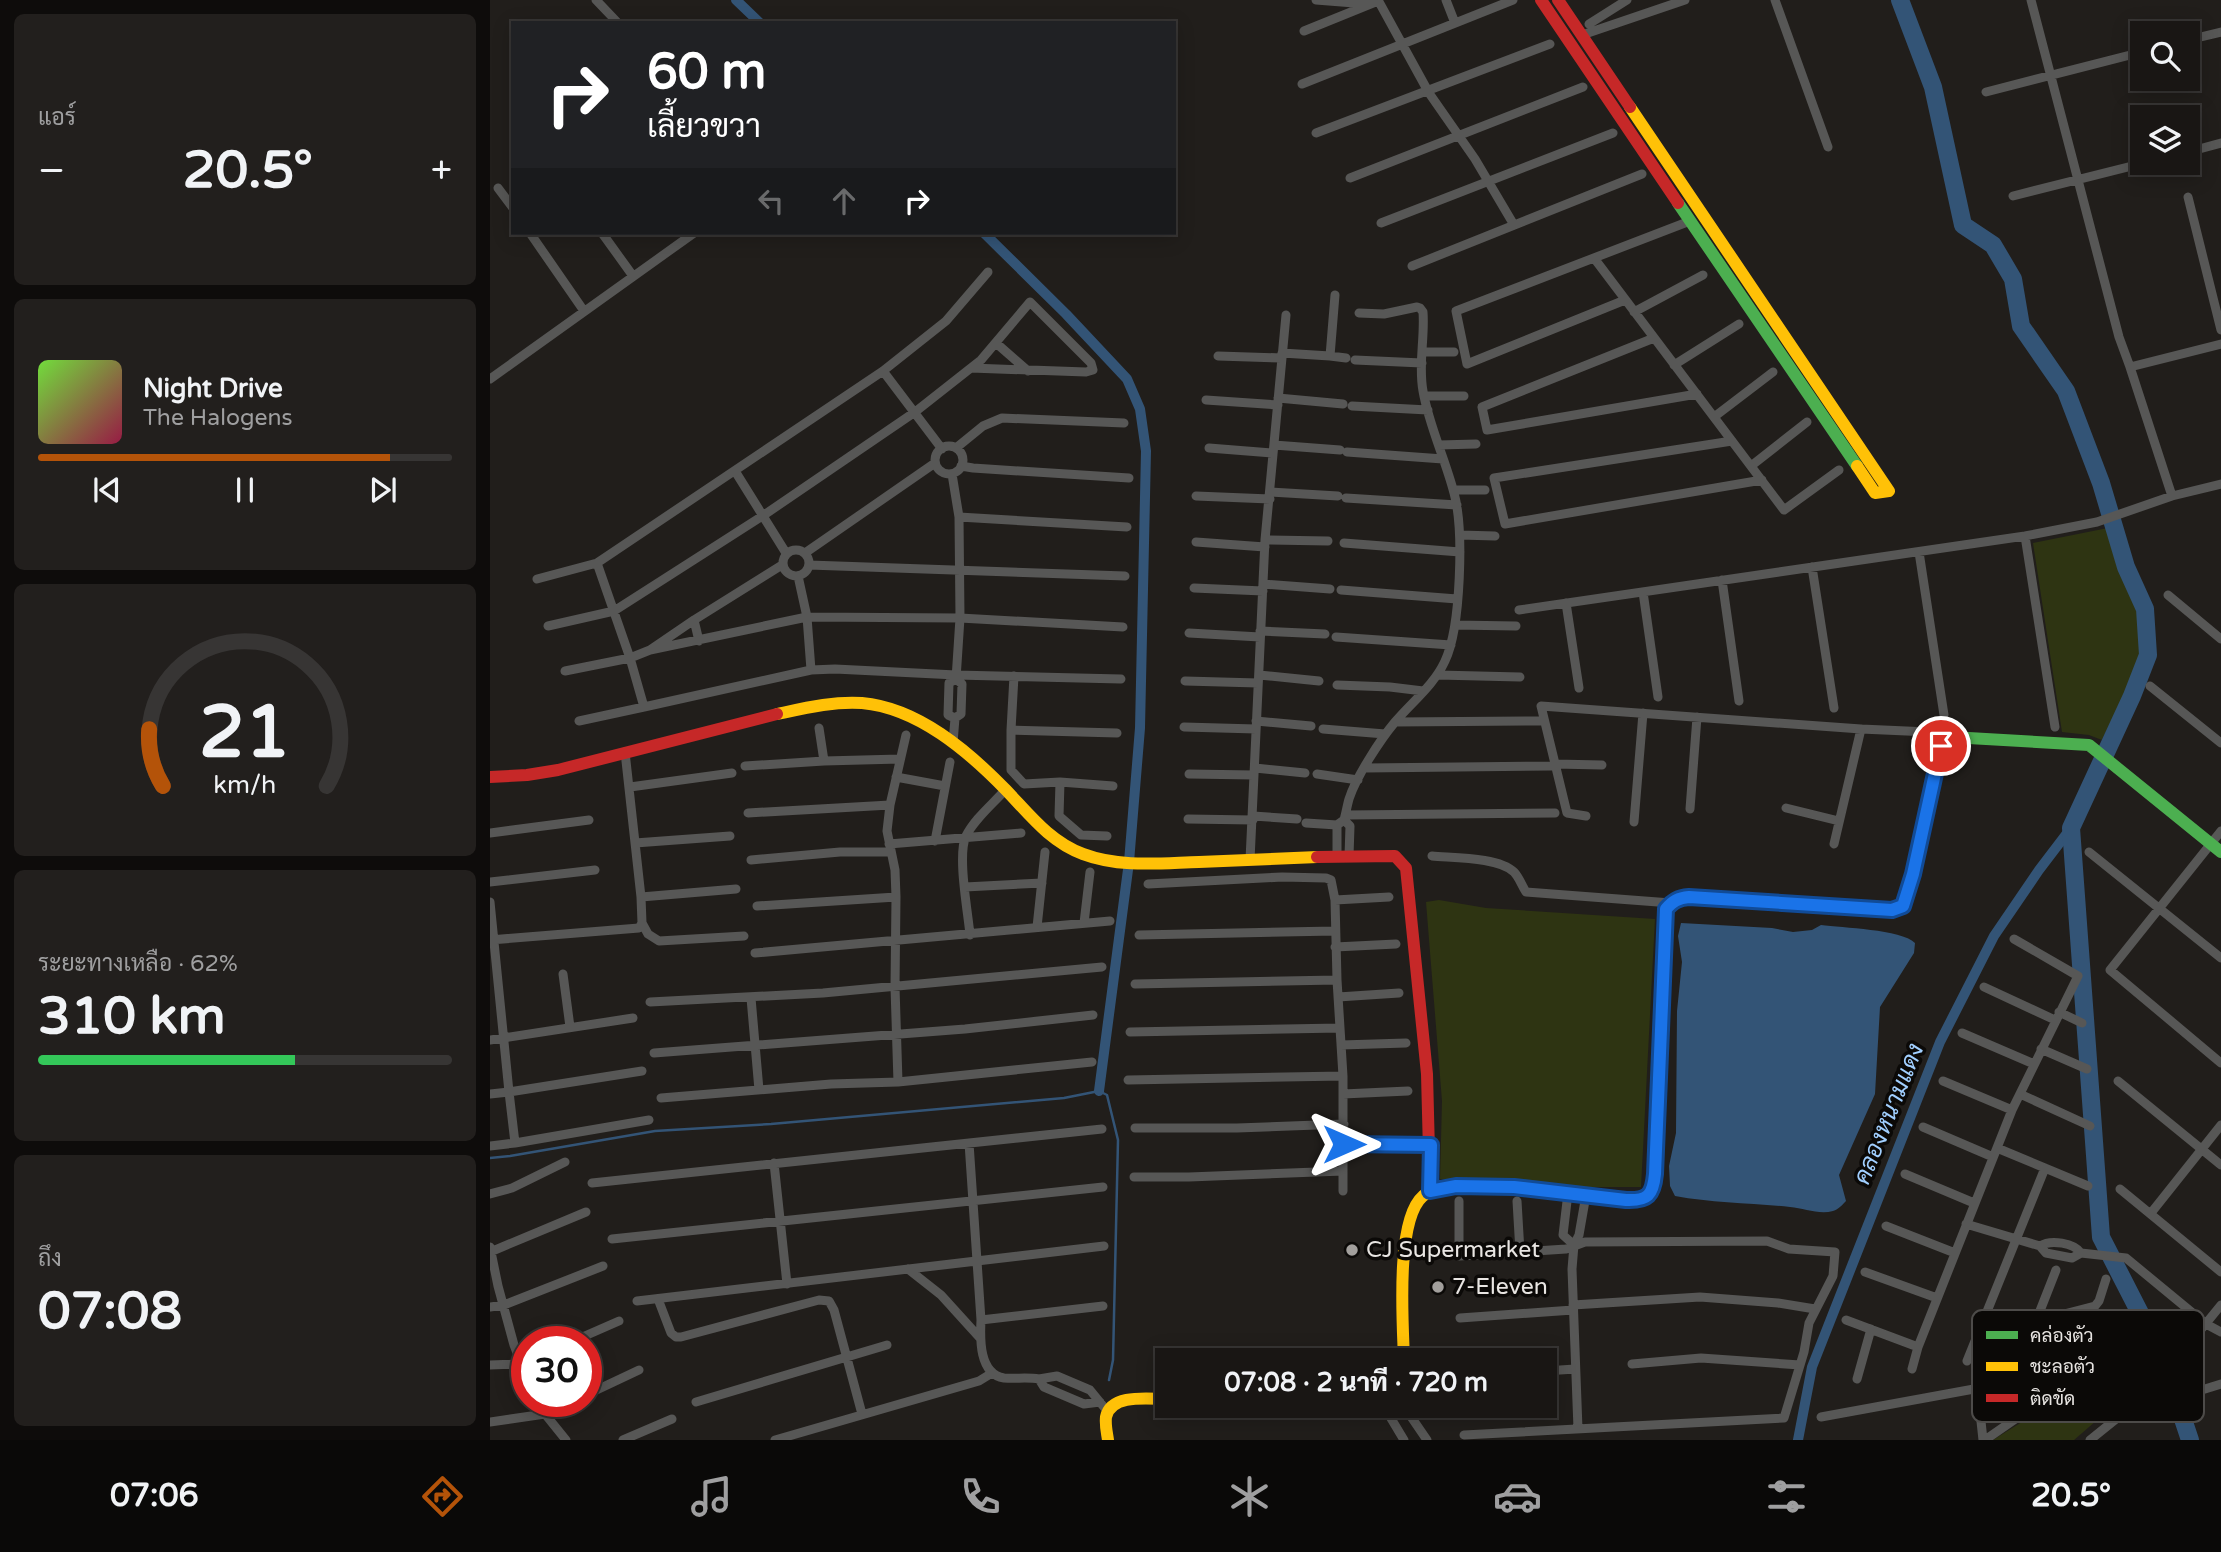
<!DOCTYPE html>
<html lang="th">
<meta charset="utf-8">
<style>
:root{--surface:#191614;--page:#221f1d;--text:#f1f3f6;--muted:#9f9fa0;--line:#373534;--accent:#b45309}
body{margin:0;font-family:"Varela Round",Sarabun,sans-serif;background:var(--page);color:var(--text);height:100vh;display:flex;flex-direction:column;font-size:26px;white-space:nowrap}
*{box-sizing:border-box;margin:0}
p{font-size:23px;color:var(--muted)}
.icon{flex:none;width:38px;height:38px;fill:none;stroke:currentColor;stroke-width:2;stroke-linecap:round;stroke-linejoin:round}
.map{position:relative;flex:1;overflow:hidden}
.details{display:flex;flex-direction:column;gap:14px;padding:14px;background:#0e0c0b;width:490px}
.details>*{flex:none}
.hud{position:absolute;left:21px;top:21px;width:665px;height:214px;border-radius:0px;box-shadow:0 4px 18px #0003,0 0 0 2px var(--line);background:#202124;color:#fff;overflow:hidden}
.buttons{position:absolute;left:1640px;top:21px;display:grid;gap:14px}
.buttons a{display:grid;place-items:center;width:70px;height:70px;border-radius:0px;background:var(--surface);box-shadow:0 4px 18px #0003,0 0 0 2px var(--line);font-size:35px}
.speed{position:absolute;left:21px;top:1326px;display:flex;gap:14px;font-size:35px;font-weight:700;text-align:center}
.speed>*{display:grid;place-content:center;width:91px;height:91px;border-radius:50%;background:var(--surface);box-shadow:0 4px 18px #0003,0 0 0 2px var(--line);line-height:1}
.speed .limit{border:10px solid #d22;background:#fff;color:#111}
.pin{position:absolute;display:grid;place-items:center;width:60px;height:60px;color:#fff;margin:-30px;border:4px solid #fff;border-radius:50%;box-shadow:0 2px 7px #0007}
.me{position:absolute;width:77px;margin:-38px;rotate:90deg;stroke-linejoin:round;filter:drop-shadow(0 0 5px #0008)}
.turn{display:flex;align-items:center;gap:24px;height:147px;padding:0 21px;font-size:32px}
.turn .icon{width:91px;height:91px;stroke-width:2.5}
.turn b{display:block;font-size:49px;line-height:60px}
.lanes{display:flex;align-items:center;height:66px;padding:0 21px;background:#0003;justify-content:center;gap:35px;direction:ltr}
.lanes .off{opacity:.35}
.big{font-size:52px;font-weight:800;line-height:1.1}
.details .card{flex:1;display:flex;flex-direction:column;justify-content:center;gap:10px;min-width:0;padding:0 24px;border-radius:10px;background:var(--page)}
.details .dial{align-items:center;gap:0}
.dial svg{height:182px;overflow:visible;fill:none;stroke:var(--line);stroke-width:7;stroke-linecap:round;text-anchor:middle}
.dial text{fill:var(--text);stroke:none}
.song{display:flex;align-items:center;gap:21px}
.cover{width:84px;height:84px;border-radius:10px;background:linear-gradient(135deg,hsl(100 70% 55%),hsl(340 70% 35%))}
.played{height:7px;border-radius:4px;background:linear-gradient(90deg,var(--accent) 85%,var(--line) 85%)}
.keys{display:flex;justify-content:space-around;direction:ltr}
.heat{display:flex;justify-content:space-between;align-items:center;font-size:38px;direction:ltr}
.charge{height:10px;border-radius:5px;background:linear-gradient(90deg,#34c759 62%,var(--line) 0)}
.trip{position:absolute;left:665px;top:1348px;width:402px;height:70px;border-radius:0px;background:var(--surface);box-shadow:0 4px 18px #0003,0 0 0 2px var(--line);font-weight:800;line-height:70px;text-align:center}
.tabs{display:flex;height:112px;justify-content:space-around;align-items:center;background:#0a0908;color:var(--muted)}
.tabs .icon{width:49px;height:49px}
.tabs .on{color:var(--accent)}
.tabs b{font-size:32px;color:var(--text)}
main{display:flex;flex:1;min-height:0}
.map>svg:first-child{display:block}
.green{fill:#2e3412}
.water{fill:#335476}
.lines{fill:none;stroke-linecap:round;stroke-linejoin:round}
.stream{stroke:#335476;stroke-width:2.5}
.canal{stroke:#335476;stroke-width:10}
.river{stroke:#335476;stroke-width:18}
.street{stroke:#575756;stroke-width:9}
.fast{stroke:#4caf50;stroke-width:12}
.slow{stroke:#ffc107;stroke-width:12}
.jam{stroke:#c62828;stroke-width:12}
.route-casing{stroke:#114b97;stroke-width:18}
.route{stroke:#1a73e8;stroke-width:12}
.poi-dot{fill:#a29f9c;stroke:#0b0907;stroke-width:2.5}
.labels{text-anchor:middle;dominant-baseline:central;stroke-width:7;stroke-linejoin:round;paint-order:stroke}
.poi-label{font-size:23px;fill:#e8e5e2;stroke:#0b0907;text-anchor:start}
.water-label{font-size:24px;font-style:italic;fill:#a1cfff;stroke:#0b0907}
.key{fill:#0b0907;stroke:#4d4b49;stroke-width:2}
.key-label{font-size:19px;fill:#e8e5e2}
</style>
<main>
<section class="details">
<div class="card"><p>แอร์</p>
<div class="heat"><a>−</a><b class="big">20.5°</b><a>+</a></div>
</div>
<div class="card">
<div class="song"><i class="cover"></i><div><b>Night Drive</b><p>The Halogens</p></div></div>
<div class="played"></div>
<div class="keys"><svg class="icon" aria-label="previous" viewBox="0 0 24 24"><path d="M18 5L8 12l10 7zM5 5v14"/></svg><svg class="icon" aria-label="pause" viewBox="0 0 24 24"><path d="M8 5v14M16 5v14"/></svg><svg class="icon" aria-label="next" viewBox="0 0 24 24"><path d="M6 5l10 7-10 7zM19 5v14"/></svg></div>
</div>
<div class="card dial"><svg viewBox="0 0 100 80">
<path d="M14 69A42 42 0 1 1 86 69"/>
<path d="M14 69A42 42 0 0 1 8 44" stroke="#b45309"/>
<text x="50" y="56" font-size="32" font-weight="700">21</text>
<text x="50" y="72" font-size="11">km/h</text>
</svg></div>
<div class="card"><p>ระยะทางเหลือ · 62%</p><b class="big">310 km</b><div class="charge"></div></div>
<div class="card"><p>ถึง</p><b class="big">07:08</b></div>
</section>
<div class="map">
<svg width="1731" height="1440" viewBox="0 0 1731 1440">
<rect width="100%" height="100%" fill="#211e1b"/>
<path class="green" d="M 1618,528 C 1628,556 1658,618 1652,646 C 1647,679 1626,710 1612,740 L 1599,735 L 1572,732 L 1543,543 Z
M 949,900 L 996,908 L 1165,919 L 1151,1187 L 1078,1187 L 950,1179 L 952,1101 L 936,902 Z
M 1616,1396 L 1621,1408 L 1584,1440 L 1503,1440 L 1551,1410 Z"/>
<path class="water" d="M 1191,923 L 1282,928 L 1303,932 L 1322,930 L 1331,925 C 1352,928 1411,929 1425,943 L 1424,953 L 1390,1007 L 1385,1094 L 1349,1175 L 1356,1201 C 1352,1205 1349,1209 1343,1211 C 1329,1215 1314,1208 1300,1207 C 1262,1203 1223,1203 1185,1196 L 1180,1186 L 1179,1166 L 1186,1133 L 1187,1011 L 1192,962 L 1188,936 Z"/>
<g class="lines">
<path class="stream" d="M 0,1158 L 20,1156 L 165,1131 L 281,1124 L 574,1098 L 609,1091 L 617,1095 L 628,1140 L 623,1360 L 619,1380"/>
<path class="canal" d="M 246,0 L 270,23
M 494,233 L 576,314 L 637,379 L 650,409 L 656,451 L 650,728 L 639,862 L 609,1091
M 1308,1440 L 1322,1367 L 1450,1042 L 1504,936 L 1549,870 L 1581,828"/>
<path class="river" d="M 1410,0 L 1443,87 L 1473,225 L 1503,245 L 1523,279 L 1531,326 L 1576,391 L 1611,483 L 1636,567 L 1655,609 L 1658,655 L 1642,696 L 1581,828 L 1611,1237 L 1672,1356 L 1700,1440"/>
<path class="street" d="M 106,0 L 128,23
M 826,0 L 877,4
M 888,0 L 939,93 L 985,159 L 1024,225
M 956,0 L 965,23
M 1285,0 L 1338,147
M 1541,0 L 1629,337 L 1640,367 L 1731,344
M 1099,24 L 1137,0
M 814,31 L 888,1
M 1092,35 L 1195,0
M 1698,40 L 1731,32
M 812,84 L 1023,0
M 1496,92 L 1652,52
M 826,133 L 1060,44
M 1698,152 L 1731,143
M 860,178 L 1093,87
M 8,188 L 23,208
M 1523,196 L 1654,163
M 1698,197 L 1731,330
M 891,223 L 1123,133
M 40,233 L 94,311
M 112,233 L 143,276
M 1104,258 L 1294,510 L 1349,470
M 922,266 L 1152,174
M 1135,300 L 977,364 L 966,311 L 1200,221
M 1144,312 L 1213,275
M 1164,338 L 992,407 L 997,430 L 1207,394
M 506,343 L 538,371
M 933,352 L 964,352
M 792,353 L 840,356 L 845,295
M 728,356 L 792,358
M 840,356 L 856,358
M 865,360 L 932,363
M 1184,365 L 1249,324
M 1640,367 L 1682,496
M 393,371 L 452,449
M 0,379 L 204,233
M 934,396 L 974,396
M 788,398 L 853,404
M 716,400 L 788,405
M 862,406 L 938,410
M 1224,417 L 1283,372
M 1242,441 L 1004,478 L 1015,524 L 1272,480
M 784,445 L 850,450
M 949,445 L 986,444
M445 460a14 14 0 1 1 28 0a14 14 0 1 1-28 0Z
M 466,448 L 493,426 L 512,418 L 634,423
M 719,448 L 783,453
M 857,452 L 953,459
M 471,466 L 483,468 L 639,478
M 1261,466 L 1317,422
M 245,471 L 296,553
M 462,474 L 469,517 L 470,618 L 466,679 L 472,684 L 471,714 L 465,718 L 463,743
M 964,490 L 995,490
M 780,492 L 848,496
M 706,496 L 780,499
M 856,498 L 967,505
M 469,517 L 637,527
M 970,535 L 1005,536
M 1535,536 L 1565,727
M 775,540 L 838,541
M 706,542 L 775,547
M 854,543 L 970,552
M293 563a13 13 0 1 1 26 0a13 13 0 1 1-26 0Z
M 1429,552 L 1454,715
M 315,553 L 445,463
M 319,565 L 635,576
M 1322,567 L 1344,708
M 308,576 L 317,617 L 321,670
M 47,579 L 107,563
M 1232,580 L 1249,701
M 773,584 L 840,589
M 704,588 L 773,591
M 851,590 L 967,599
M 1153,592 L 1168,697
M 1678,595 L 1731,639
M 1076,603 L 1089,688
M 1029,610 L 1535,536 L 1607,522 L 1682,496 L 1731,484
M 204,620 L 209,641
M 965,625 L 1026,626
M 58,626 L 124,611 L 274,515 L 425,412 L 491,360 L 540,302 L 601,363 L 603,370 L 596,372 L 481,368
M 770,631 L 835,634
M 699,633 L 770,637
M 846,637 L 961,645
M 160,650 L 317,617 L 470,618 L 633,627
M 75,671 L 140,658 L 160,650 L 204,620 L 292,565
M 769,675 L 829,681
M 948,675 L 1030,677
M 524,676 L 521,730 L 521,770 L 534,784 L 570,782 L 623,786
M 695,681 L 768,683
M 847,685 L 900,687 L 933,691
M 1660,686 L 1731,743
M 154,707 L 321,670 L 345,669 L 466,675 L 631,679
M 465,718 L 458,715 L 459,683 L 466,679
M 89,721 L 154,707 L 140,658 L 107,563 L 393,371 L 456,321 L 498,272
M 766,721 L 821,726
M 905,722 L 1050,721
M 694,727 L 766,729
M 329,728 L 334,761
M 833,729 L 895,734
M 521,730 L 627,733
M 1065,764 L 1112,765
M 255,766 L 334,761 L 410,759
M 765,768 L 815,773
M 875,768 L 1061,766
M 699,774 L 764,775
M 827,774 L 868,780
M 406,777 L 455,786
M 570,782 L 569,816 L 591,835 L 617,836
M 140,787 L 242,773
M 1296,808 L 1349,821
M 1200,809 L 1207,717
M 258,813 L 400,805
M 856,815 L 1065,813
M 763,816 L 807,819
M 1096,816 L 1077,813 L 1051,706 L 1371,729 L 1439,732 L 1451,733 L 1461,737
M 698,819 L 763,820
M 854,820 L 860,826 L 859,856
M 1144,822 L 1153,713
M 816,823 L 847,825
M 1731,831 L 1620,970 L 1731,1063
M 0,833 L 99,820
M 445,841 L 460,762
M 145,843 L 240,836
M 399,844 L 531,833
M 1344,844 L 1371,729
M 1599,852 L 1731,958
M 942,856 C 963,858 1009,857 1024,872 C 1029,877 1032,886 1036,892 L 1181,903
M 847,857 L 847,825 L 854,820 C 856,813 857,806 859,799 C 866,777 890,740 905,722 C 922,702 944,685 955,661 C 971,627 974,529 964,493 C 955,458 939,426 933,391 C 928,365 935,338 933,312 L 930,308 L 927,307 L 894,314 L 869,313
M 261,860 L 350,852 L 400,852
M 760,860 L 775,540 L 796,315
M 0,882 L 105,870
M 658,884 L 792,877 L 836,878 L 841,880 L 845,900 L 847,980 L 853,1076 L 853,1191
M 475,887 L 552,883
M 151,897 L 246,889
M 845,900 L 899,897
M 0,902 L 19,1092 L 0,1094
M 267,906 L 406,897
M 152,923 L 158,934 L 169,941 L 254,936
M 594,923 L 600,872
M 547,927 L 555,852
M 480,935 C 478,912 467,855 476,836 C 485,818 503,804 516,789
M 649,935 L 845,931
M 0,940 L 149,928 L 152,923 L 151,897 L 135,752
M 845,947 L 906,944
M 265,953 L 620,921
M 73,974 L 80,1027
M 645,984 L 847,980
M 1494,987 L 1565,1020
M 848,997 L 909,993
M 261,998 L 269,1090
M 160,1002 L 333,993 L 612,967
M 1569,1012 L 1592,1023
M 640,1032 L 850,1028
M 1472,1033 L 1544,1064
M 0,1040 L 143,1018
M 851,1045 L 916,1043
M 1551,1049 L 1597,1069
M 164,1053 L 475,1029 L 603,1015
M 638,1080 L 853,1076
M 1453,1081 L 1522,1110
M 1628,1081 L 1731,1165
M 408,1082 L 405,987 L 406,897 L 405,870 L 397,831 L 400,805 L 416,735
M 853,1094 L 918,1091
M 1530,1094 L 1600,1126
M 171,1098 L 341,1084 L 408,1082 L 602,1062
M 1433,1127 L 1503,1157
M 645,1128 L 747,1128 L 854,1124
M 25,1143 L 19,1092 L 152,1071
M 479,1143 L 491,1320 C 490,1339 489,1374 514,1378 C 526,1379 537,1377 549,1379
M 854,1144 L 941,1145
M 0,1146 L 25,1143 L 159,1120
M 1507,1148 L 1598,1186
M 284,1163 L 297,1284
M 1415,1174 L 1484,1203
M 644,1177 L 699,1177 L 853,1171
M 102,1183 L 612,1129
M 1630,1189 L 1731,1272
M 1078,1193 L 1073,1235 L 1084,1245 L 1089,1235 L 1096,1195
M 0,1194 L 22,1188 L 75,1162
M 969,1201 L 969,1256 L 1076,1249 L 1095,1242 L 1277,1241 L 1299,1249 L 1345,1252 L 1343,1276 L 1319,1323 L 1314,1352 L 1294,1418 L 974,1435
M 1027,1201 L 1030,1252
M 1661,1213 L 1731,1125
M 1476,1224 L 1550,1246 L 1556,1253 L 1582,1258 L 1591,1253 L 1636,1258 L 1716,1324 L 1731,1332
M 1396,1226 L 1465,1253
M 122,1239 L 613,1187
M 1084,1245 L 1082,1269 L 1088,1429
M 1550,1246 C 1561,1239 1584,1243 1591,1253
M 0,1247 L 8,1286 L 24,1345 L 37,1379
M 0,1252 L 96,1212
M 418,1269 L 451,1295 L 490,1338
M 1375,1272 L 1447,1298
M 168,1299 L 181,1333 L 186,1337 L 191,1337 L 329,1300 L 339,1301 L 344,1310 L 372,1414
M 147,1301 L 614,1246
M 1083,1305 L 1210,1297 L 1288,1303 L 1325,1309
M 0,1307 L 14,1305 L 113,1266
M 970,1318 L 1083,1310
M 491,1320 L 613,1306
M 1356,1320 L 1428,1347 L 1522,1110 L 1588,976 L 1524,939
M 1546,1321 L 1566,1270
M 1486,1337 L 1605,1306 L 1609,1301 L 1616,1279
M 81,1342 L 129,1321
M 1477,1361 L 1555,1168
M 1142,1364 L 1211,1358 L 1310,1365
M 0,1365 L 31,1364 L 37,1361
M 1422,1369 L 1428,1347
M 1055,1371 L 1085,1369
M 1367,1379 L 1381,1329
M 1621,1389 L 1631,1415
M 1702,1393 L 1731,1384
M 96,1395 L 149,1370
M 49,1402 L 55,1414 L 76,1440
M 206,1402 L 397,1345
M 610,1402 L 594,1404 L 554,1387 L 549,1379 L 567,1376 L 600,1390 L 618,1412
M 893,1405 L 914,1440
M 913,1405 L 937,1440
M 1631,1415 C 1656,1420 1659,1406 1665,1386 L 1731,1305
M 1331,1417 L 1484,1389 L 1488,1393 L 1493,1440
M 0,1422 L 55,1414 L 82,1402
M 133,1440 L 182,1419
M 285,1440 L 489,1381 L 502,1373
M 1495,1440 L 1544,1406 L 1561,1401 L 1641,1386
M 1600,1440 L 1631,1415 L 1652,1391 L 1664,1388"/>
<path class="fast" d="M 1188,203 L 1367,466
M 1175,926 C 1176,908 1181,900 1199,897 L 1402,910 L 1413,906 L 1423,874 L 1448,753 L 1455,740 L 1461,737 L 1599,745 L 1731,852"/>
<path class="slow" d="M 1140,107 L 1399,491 L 1385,493 L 1367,466
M 287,714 C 315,708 344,701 372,703 C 428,708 478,751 516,790 C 539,814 560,842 593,854 C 630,868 671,863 709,862 C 749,860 788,859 827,857
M 914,1360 C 913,1325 905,1220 933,1196 C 953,1180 1004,1186 1029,1188
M 618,1440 C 617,1433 615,1425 616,1417 C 621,1393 660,1399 677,1399"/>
<path class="jam" d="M 1051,0 L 1188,203
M 1068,0 L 1140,107
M 0,777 L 37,775 L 68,770 L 287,714
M 827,857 L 905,856 L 916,868 L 937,1074 L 940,1191
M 1029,1188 L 1148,1200 L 1159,1196 L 1164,1190 L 1175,926"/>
</g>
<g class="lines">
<g class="route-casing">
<path id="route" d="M 854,1144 L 941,1145 L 940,1191 L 966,1186 L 1024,1187 L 1136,1200 C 1158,1201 1163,1195 1165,1174 L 1176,909 C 1183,901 1188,898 1199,897 L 1402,910 L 1413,906 L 1423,874 L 1451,746"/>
</g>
<use href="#route" class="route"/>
</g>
<g class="poi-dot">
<circle cx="862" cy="1250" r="7"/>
<circle cx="948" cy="1287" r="7"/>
</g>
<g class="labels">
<g class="poi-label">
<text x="876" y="1250">CJ Supermarket</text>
<text x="962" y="1287">7-Eleven</text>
</g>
<g class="water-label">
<text transform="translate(1399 1114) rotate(-68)">คลองหนามแดง</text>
</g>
</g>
<rect x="1482" y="1310" width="232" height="112" rx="10" class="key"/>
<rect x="1496" y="1331" width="32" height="8" fill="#4caf50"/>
<rect x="1496" y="1362" width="32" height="9" fill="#ffc107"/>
<rect x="1496" y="1394" width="32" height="8" fill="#c62828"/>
<g class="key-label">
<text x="1540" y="1342">คล่องตัว</text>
<text x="1540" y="1373">ชะลอตัว</text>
<text x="1540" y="1405">ติดขัด</text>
</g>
</svg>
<div class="buttons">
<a><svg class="icon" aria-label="search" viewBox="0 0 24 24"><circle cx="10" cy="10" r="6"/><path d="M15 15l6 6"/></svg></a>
<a><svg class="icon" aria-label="layers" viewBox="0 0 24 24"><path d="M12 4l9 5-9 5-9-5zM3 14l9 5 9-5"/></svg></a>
</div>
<div class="speed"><div class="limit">30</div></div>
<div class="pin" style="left:1451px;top:746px;background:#d93025"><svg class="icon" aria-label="arrive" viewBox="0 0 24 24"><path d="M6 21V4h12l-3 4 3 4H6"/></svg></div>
<svg class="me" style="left:854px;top:1144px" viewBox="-20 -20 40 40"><path d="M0-17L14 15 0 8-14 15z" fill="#1a73e8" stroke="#fff" stroke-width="4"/></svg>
<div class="trip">07:08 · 2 นาที · 720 m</div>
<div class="hud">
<div class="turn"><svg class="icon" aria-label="right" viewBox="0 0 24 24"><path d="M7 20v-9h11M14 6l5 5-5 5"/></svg><div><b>60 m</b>เลี้ยวขวา</div></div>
<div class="lanes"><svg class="icon off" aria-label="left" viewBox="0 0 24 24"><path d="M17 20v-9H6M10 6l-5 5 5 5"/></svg><svg class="icon off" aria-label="ahead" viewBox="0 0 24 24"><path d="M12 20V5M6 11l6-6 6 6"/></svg><svg class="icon" aria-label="right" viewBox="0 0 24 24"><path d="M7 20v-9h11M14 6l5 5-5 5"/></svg></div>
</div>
</div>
</main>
<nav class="tabs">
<b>07:06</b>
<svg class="icon on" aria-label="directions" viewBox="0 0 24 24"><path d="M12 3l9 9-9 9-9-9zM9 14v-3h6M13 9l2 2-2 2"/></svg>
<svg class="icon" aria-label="music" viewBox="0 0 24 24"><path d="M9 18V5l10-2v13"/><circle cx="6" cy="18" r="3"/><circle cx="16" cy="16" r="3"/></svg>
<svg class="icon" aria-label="phone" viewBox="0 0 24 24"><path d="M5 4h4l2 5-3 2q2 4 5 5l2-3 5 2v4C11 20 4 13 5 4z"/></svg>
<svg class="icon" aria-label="climate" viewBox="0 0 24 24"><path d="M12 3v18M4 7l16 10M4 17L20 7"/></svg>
<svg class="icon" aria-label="car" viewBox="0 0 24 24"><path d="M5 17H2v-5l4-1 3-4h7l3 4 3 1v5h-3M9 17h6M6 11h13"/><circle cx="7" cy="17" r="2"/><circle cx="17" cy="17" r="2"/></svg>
<svg class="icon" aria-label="filters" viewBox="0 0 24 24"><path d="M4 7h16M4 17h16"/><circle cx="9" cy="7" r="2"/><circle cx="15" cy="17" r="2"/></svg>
<b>20.5°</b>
</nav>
